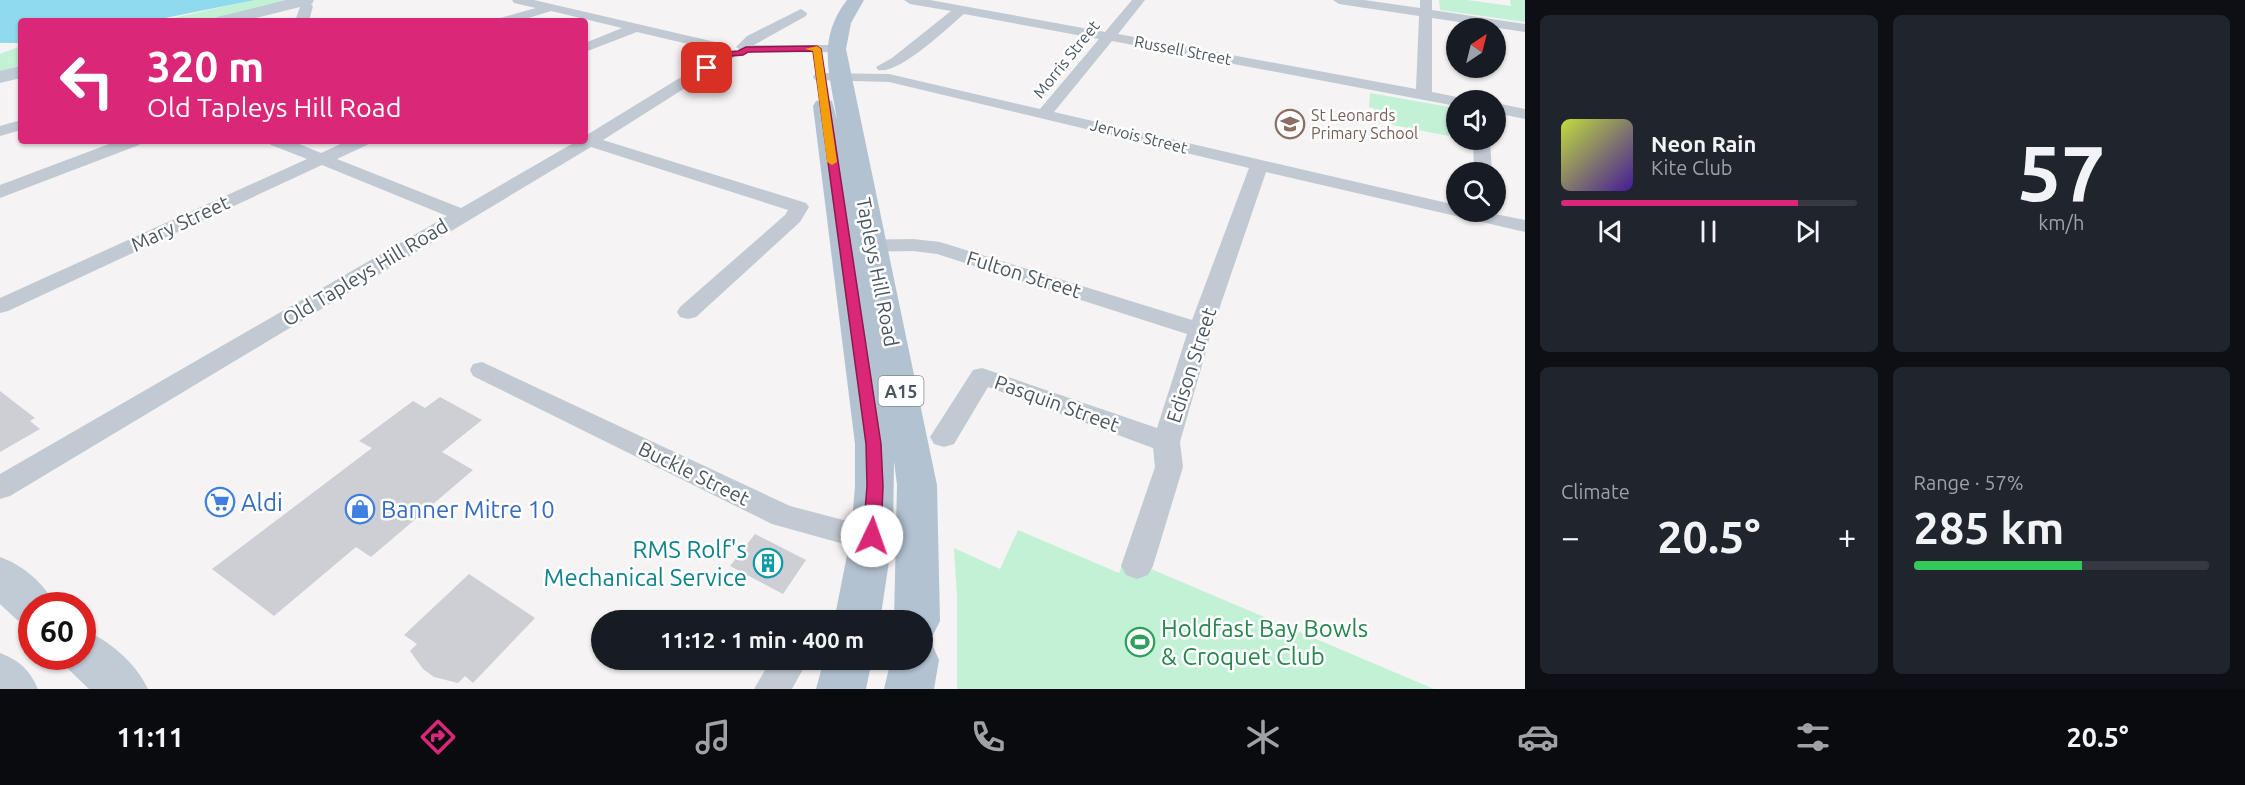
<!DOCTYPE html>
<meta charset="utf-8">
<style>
:root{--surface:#171b24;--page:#20242c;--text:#f1f3f6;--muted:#9ea1a6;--line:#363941;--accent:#db2777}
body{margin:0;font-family:Ubuntu,sans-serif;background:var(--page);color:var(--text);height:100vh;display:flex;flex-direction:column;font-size:22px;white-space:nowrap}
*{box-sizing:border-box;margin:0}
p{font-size:20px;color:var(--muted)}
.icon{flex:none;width:33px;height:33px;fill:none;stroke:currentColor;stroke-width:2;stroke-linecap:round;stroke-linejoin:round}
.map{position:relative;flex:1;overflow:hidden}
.details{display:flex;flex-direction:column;gap:15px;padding:15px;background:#0d0f14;width:720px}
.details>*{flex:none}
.banner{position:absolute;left:18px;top:18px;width:570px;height:126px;border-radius:6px;box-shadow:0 2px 4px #0004;background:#db2777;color:#fff;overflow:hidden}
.needle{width:39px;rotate:35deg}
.buttons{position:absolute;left:1446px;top:18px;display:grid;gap:12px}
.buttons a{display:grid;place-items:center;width:60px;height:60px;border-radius:50%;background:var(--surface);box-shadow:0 2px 4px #0004;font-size:30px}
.speed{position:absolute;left:18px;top:592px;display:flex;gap:12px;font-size:30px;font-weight:700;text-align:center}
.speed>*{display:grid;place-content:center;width:78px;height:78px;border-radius:50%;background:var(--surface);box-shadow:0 2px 4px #0004;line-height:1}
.speed .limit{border:9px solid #d22;background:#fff;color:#111}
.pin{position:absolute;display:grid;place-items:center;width:51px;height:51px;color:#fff;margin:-26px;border-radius:12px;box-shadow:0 3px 9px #0006}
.me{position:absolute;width:66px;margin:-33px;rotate:3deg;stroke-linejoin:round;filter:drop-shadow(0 0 4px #0008)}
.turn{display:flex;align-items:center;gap:21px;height:126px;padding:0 30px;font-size:27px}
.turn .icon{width:78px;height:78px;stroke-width:2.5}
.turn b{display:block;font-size:42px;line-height:51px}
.big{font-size:45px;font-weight:700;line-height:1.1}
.details .widget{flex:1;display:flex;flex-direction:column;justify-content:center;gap:9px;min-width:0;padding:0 21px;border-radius:9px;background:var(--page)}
.details .dial{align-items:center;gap:0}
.dial b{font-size:78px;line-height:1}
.song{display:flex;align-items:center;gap:18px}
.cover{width:72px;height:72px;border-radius:9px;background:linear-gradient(135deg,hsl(70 70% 55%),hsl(260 70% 35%))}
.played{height:6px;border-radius:3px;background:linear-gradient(90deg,var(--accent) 80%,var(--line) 80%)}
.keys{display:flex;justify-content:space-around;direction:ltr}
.heat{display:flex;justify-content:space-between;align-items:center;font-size:33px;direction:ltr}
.charge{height:9px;border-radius:4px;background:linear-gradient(90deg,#34c759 57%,var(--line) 0)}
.details .tiles{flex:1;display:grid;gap:15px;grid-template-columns:repeat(2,1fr)}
.trip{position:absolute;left:591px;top:610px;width:342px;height:60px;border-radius:30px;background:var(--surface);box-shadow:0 2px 4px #0004;font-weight:700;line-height:60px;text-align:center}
.tabs{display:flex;height:96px;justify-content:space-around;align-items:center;background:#090b0e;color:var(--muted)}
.tabs .icon{width:42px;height:42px}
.tabs .on{color:var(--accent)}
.tabs b{font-size:27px;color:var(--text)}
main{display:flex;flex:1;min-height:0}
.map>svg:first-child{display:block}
.green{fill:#c3f1d5}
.water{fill:#90daee}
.building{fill:#cdcfd5}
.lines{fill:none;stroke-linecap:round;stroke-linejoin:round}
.street{fill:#c1cad2;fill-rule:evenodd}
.secondary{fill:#c1cbd6;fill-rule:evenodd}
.primary{fill:#b3c2d1;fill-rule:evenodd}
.route{fill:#db2777;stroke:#8e194d;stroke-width:1.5}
.slow{fill:#f59e0b}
.labels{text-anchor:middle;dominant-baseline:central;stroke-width:5;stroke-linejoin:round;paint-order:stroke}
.far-street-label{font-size:16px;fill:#4a5661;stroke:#fff}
.far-education-label{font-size:16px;fill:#785e54;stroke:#fff;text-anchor:start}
.shield{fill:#fff;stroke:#808990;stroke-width:1.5}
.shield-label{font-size:18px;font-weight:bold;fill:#4a5661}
.street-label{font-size:20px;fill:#4a5661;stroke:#fff}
.near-shop-label{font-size:24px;fill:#366cbe;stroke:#fff;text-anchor:start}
.near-culture-label{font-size:24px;fill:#0d838f;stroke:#fff;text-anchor:end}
.near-leisure-label{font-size:24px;fill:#27864d;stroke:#fff;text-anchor:start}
</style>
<main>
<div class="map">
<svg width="1525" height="689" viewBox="0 0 1525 689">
<rect width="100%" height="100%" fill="#f5f3f3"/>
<path class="green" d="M 253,0 L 297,0 L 212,21 L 160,21 Z
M 1439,0 L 1467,0 L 1511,6 L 1510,0 L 1525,0 L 1525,22 L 1440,10 Z
M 21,46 L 21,68 L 0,73 L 0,54 Z
M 1370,93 L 1455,108 L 1456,123 L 1448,122 L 1449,136 L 1373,121 L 1374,108 L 1369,107 Z
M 1018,530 L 1119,573 L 1125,558 L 1434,689 L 957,689 L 957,596 L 954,548 L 1000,569 Z"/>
<path class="water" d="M 0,0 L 255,0 L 150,21 L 21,21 L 21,43 L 0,43 Z"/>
<path class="building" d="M 0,391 L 35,418 L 30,421 L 40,429 L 0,452 Z
M 440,397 L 482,420 L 442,452 L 473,470 L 371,557 L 356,547 L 274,616 L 212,569 L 372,448 L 359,441 L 413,401 L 425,408 Z
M 755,534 L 806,560 L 783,594 L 730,566 Z
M 469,574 L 535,618 L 473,683 L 465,676 L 458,683 L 434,677 L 423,669 L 410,651 L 417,644 L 404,635 Z"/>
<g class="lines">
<path class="street" d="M 294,0 L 305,0 L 313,6 L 309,21 L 295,21 L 300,7 L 295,5 Z
M 512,0 L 534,0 L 728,45 L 729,50 L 736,54 L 734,57 L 603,140 L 806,203 L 809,207 L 800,222 L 696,317 L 688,319 L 680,317 L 677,312 L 680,307 L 785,215 L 788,210 L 591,147 L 10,496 L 0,499 L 0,474 L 447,216 L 322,165 L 8,311 L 0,313 L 0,298 L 307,159 L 271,145 L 268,141 L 292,141 L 321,153 L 347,141 L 370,141 L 367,145 L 337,159 L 461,208 L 577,141 L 585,141 L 585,136 L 722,52 L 637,32 L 585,52 L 585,43 L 622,28 L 551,11 L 519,21 L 498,21 L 500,18 L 536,8 L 514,3 Z
M 904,0 L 930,0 L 1105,32 L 1132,0 L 1145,0 L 1118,34 L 1416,89 L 1419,16 L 1339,4 L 1333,0 L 1364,0 L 1420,8 L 1420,0 L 1432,0 L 1432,10 L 1525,24 L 1525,32 L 1432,18 L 1432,92 L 1462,98 L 1464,100 L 1456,100 L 1456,106 L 1112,41 L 1054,112 L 1456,205 L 1456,212 L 1485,212 L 1525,220 L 1525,232 L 1266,172 L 1212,330 L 1180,442 L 1183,467 L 1153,566 L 1148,575 L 1137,579 L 1126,575 L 1121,566 L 1155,467 L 1153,448 L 988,387 L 954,444 L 944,447 L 934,444 L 930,437 L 973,370 L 982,368 L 1157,428 L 1187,334 L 937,254 L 913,251 L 855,252 L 848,250 L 845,246 L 848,242 L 855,240 L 913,239 L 940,242 L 1192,320 L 1249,168 L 889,82 L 815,80 L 813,77 L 815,74 L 820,73 L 889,74 L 1040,109 L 1099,39 L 964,14 C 947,28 899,75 878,70 L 876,67 L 892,58 L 951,11 L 910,4 Z
M 801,9 L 807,13 L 806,16 L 754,45 L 836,45 L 841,46 L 843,49 L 841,52 L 746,53 L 736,47 L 747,36 Z
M 1496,103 L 1525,109 L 1525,119 L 1496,113 Z
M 21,120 L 21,130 L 0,136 L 0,126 Z
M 1473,140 L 1490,140 L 1492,172 L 1474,172 Z
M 117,141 L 142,141 L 139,145 L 0,198 L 0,185 Z
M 482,362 L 790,506 L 851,522 L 918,526 L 929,529 L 933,538 L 929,547 L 918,550 L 851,546 L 772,524 L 473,376 L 470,370 L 473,364 Z
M 771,660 L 808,660 L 792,689 L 754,689 Z"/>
<path class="secondary" d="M 286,0 L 314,0 L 312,4 L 244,21 L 214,21 L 217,17 Z
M 21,66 L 21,78 L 0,83 L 0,71 Z
M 0,557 C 23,565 45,584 56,606 L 32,606 L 32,625 L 17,620 L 0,604 Z
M 82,629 C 109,640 136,663 148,689 L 89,689 L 65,666 L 61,657 L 82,657 Z
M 0,653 C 20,661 29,669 38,689 L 0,689 Z"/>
<path class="primary" d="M 847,0 L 864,0 L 851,23 L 846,49 L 937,485 L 940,621 L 933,635 L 922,639 L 922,621 L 894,621 L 897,485 L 894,461 L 893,535 L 880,621 L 834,621 L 851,535 L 855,486 L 855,444 L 813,106 L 816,101 L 824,99 L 832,101 L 837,120 C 830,74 816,40 847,0 Z
M 922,641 L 932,644 L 939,660 L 934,689 L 884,689 L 891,660 L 922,660 Z
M 824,660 L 872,660 L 866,689 L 816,689 Z"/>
</g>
<path class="route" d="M 817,46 L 821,49 L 881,444 L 883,486 L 881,536 L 878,540 L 872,543 L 866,540 L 863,536 L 867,486 L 866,444 L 813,51 L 748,52 L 743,55 L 731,56 L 710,70 L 703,68 L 727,52 L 738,51 L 746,47 Z"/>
<path class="slow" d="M 817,46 L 821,49 L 837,162 L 832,165 L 827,162 L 813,51 L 805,49 Z"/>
<defs>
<g id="school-ring" transform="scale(1.5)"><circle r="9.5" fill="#fff" stroke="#8d6e63" stroke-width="1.5"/><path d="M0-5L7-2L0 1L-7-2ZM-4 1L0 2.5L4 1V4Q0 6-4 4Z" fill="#8d6e63"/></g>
<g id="supermarket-ring" transform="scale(1.5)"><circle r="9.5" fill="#fff" stroke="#3f7fe0" stroke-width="1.5"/><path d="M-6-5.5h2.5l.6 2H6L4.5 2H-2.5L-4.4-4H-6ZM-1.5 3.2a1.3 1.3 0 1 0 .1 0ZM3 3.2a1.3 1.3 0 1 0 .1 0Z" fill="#3f7fe0"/></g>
<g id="shop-ring" transform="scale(1.5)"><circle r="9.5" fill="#fff" stroke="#3f7fe0" stroke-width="1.5"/><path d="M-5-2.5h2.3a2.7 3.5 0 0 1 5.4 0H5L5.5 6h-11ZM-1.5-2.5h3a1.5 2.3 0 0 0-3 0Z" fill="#3f7fe0"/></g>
<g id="building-ring" transform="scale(1.5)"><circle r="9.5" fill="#fff" stroke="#0f9aa8" stroke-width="1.5"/><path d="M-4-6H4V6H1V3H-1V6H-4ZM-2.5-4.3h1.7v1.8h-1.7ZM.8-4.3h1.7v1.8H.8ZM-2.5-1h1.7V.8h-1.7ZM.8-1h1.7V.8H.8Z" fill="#0f9aa8"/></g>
<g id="stadium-ring" transform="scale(1.5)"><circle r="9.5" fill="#fff" stroke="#2e9e5b" stroke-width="1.5"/><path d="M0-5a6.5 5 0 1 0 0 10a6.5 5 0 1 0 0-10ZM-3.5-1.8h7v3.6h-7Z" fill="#2e9e5b"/></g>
</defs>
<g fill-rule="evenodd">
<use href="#school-ring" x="1290" y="124"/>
<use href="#supermarket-ring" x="220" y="502"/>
<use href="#shop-ring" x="360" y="509"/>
<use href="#building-ring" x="768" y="563"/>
<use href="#stadium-ring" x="1140" y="642"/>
</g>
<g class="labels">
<g class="far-street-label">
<text transform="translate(1183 50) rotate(11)">Russell Street</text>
<text transform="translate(1066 59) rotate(-51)">Morris Street</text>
<text transform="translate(1139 136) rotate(14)">Jervois Street</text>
</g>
<g class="far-education-label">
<text x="1311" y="115">St Leonards<tspan x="1311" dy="18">Primary School</tspan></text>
</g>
<rect class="shield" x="878.5" y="376" width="45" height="30" rx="4.5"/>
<g class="shield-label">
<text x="901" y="391">A15</text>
</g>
<g class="street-label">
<text transform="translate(180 223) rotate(-25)">Mary Street</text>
<text transform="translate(365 272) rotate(-31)">Old Tapleys Hill Road</text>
<text transform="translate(878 272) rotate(79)">Tapleys Hill Road</text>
<text transform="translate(1024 274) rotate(17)">Fulton Street</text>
<text transform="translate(1191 365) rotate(-72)">Edison Street</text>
<text transform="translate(1057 403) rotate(20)">Pasquin Street</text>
<text transform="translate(694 473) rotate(26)">Buckle Street</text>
</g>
<g class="near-shop-label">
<text x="241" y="502">Aldi</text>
<text x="381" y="509">Banner Mitre 10</text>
</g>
<g class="near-culture-label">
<text x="747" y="549">RMS Rolf's<tspan x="747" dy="28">Mechanical Service</tspan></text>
</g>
<g class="near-leisure-label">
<text x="1161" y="628">Holdfast Bay Bowls<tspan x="1161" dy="28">&amp; Croquet Club</tspan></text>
</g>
</g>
</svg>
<div class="buttons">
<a><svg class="needle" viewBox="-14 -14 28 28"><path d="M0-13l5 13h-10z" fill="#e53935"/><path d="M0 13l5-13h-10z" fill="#9ea1a6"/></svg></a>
<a><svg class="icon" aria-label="sound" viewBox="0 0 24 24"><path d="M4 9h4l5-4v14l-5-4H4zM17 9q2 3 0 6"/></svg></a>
<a><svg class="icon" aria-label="search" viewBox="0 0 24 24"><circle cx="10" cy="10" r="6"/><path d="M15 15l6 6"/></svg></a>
</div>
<div class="speed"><div class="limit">60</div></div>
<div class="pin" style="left:707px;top:68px;background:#d93025"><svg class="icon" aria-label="arrive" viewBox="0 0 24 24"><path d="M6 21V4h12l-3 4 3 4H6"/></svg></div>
<svg class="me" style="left:872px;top:536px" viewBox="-20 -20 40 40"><circle r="19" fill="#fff"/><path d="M0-13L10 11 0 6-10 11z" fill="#db2777"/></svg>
<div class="trip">11:12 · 1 min · 400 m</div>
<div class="banner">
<div class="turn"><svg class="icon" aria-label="left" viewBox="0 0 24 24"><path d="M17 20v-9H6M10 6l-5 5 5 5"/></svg><div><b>320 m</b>Old Tapleys Hill Road</div></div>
</div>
</div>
<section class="details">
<div class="tiles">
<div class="widget">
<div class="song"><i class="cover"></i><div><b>Neon Rain</b><p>Kite Club</p></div></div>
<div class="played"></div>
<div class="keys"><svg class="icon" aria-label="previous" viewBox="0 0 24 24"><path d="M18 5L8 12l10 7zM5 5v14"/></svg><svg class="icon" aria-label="pause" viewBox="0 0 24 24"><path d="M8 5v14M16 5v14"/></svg><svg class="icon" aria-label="next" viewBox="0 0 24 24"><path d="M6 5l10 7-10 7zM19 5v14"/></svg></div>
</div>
<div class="widget dial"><b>57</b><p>km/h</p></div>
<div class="widget"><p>Climate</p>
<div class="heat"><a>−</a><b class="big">20.5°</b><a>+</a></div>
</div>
<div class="widget"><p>Range · 57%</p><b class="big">285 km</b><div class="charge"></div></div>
</div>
</section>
</main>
<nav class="tabs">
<b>11:11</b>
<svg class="icon on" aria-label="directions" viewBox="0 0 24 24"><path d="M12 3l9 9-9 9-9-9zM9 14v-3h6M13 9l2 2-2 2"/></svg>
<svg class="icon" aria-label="music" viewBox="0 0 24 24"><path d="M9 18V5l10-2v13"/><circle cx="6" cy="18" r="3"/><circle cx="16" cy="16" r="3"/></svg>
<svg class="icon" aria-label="phone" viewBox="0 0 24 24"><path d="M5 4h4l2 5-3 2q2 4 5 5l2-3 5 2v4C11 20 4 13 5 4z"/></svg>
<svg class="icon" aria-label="climate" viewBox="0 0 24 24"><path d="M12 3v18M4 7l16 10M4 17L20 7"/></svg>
<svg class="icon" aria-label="car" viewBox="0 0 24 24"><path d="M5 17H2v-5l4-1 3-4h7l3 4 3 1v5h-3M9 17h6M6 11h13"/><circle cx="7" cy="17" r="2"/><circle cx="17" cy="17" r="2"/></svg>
<svg class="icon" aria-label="filters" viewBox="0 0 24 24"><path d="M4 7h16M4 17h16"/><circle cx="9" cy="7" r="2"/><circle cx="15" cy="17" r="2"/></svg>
<b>20.5°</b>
</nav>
